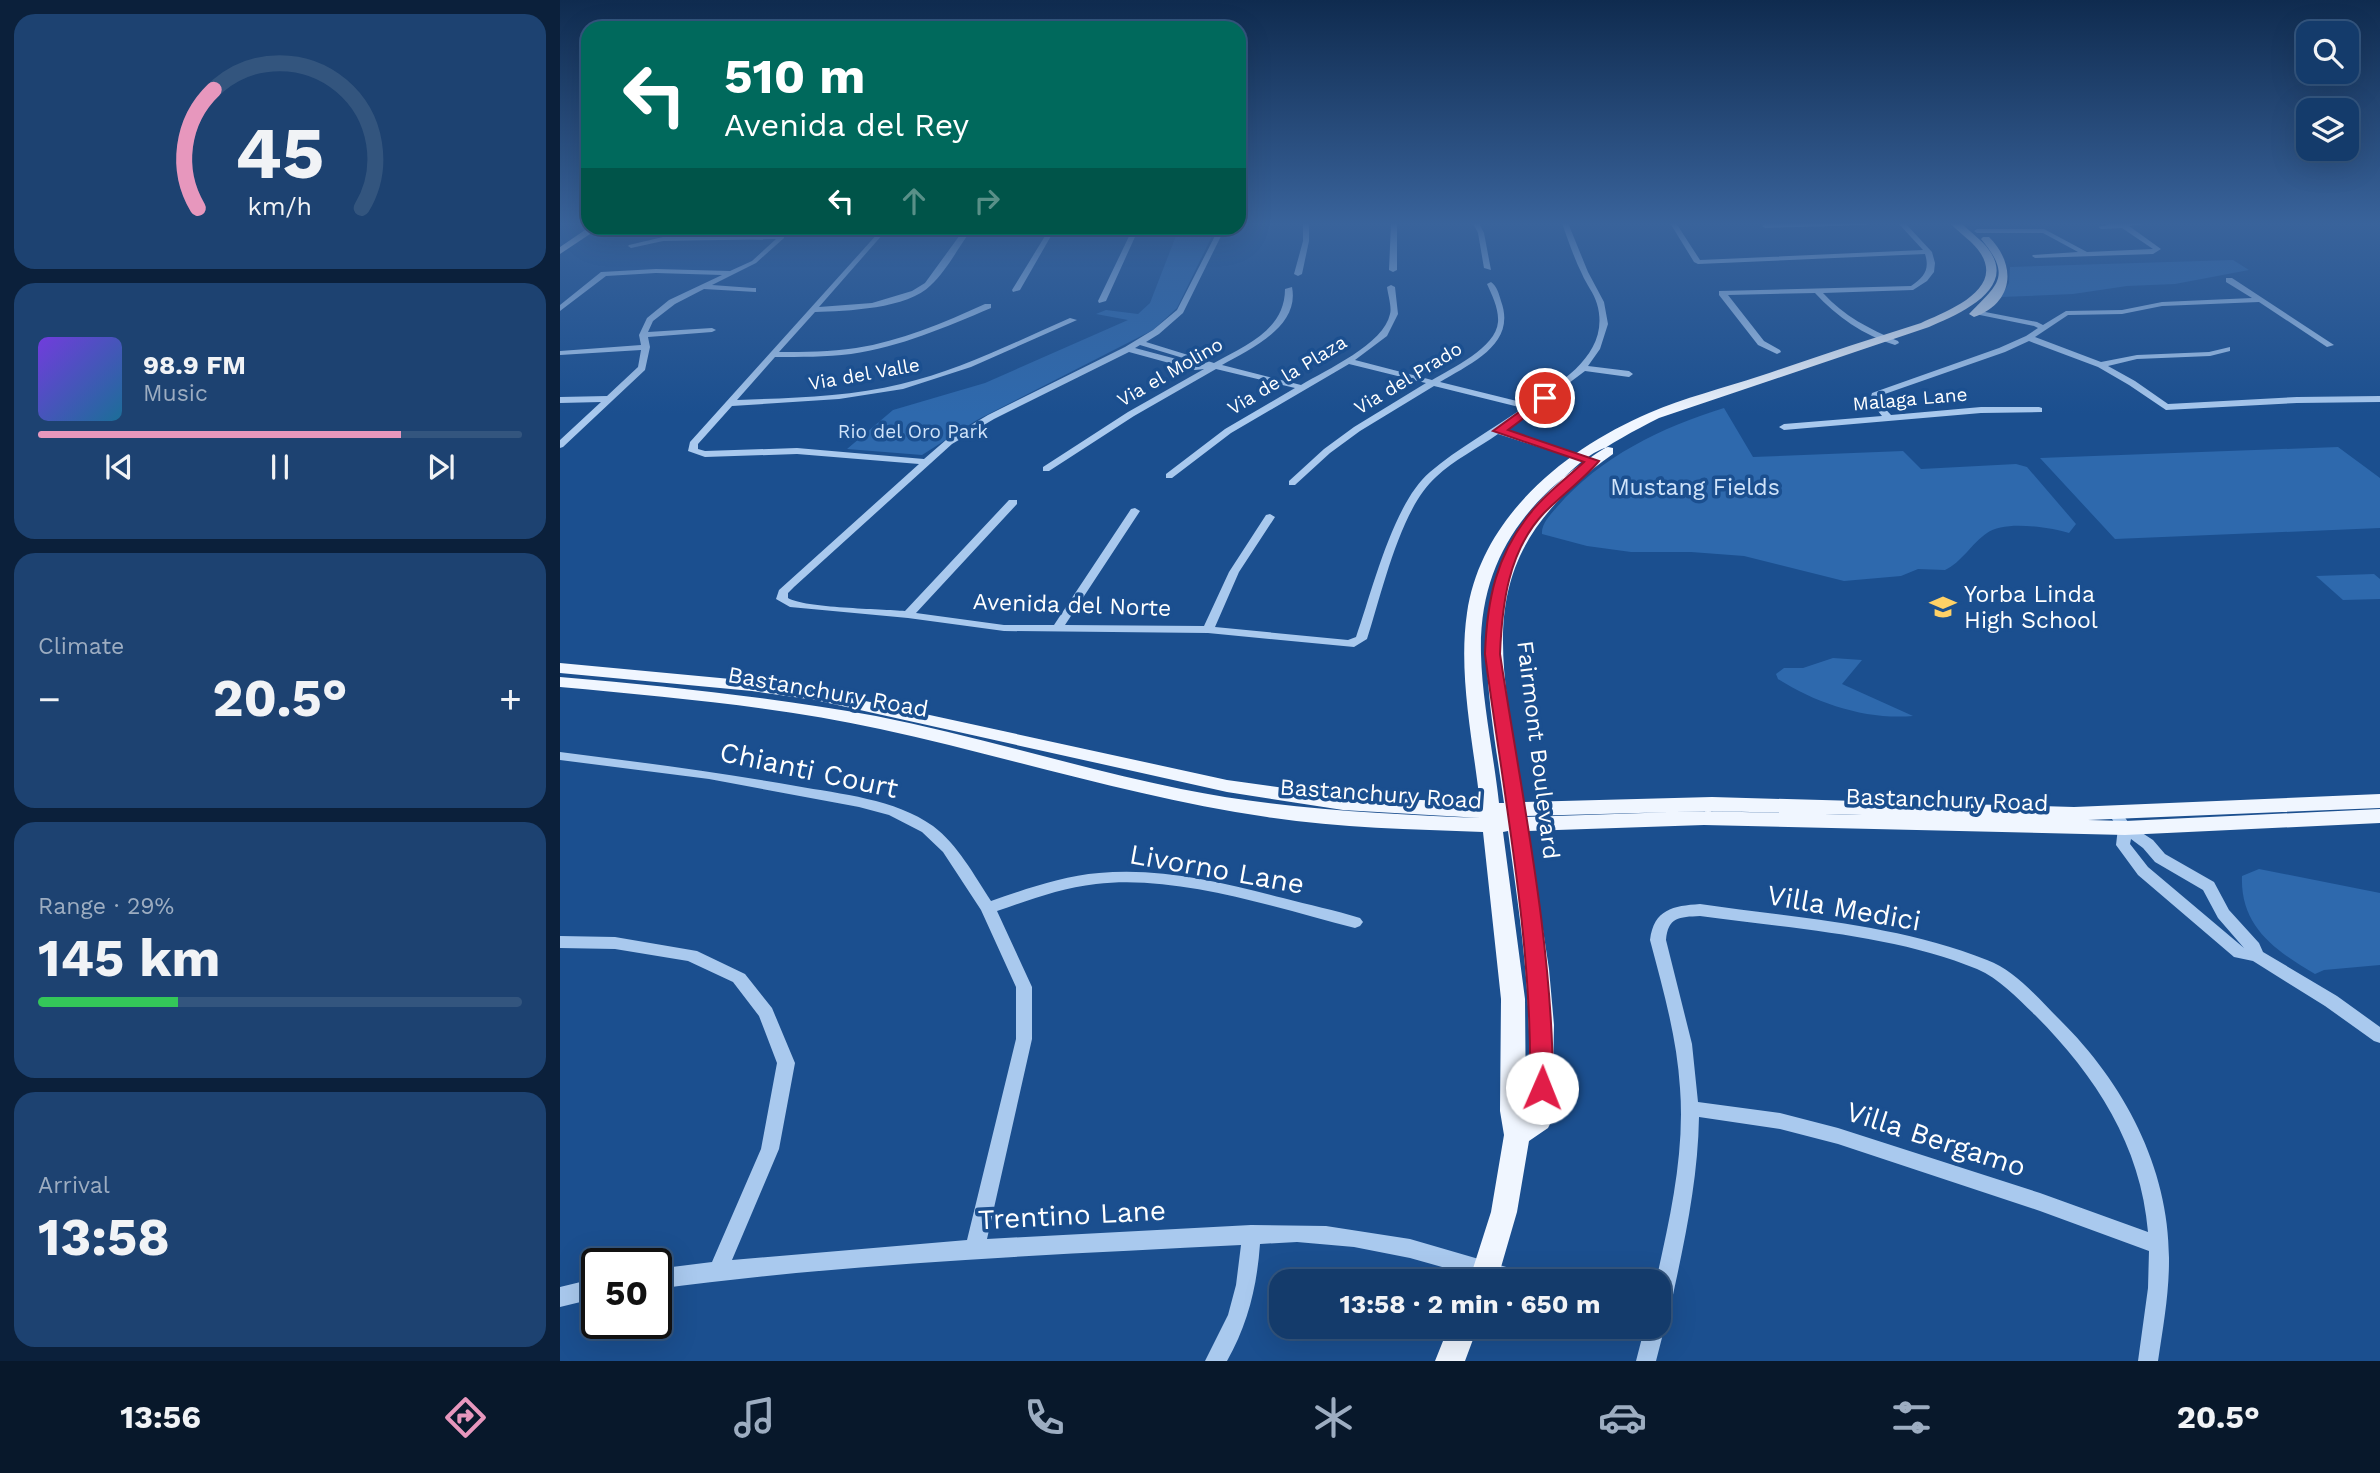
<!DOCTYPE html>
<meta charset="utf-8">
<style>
:root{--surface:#143b6b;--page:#1d4271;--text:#f1f3f6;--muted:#9dadc1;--line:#33557e;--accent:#e797bd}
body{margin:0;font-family:"Work Sans",sans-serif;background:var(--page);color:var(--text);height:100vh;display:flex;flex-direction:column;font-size:26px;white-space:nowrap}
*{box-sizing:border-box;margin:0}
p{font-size:23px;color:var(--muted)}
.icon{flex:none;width:38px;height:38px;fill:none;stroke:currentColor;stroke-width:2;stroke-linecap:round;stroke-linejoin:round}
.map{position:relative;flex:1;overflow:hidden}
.panel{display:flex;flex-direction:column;gap:14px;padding:14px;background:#0b203b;width:560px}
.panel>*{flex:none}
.top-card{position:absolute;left:21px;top:21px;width:665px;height:214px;border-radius:21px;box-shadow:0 7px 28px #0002,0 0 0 2px var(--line);background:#00695c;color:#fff;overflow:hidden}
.buttons{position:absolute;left:1736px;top:21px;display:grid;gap:14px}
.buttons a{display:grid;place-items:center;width:63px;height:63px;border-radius:14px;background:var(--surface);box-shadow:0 7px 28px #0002,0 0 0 2px var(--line);font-size:35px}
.speed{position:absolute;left:21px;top:1248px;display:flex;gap:14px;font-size:35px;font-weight:700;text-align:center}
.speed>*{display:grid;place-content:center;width:91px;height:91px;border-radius:50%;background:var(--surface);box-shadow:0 7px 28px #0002,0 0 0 2px var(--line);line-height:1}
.speed .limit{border:4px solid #111;border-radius:10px;background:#fff;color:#111}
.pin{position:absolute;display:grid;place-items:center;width:60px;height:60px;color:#fff;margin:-30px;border:4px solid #fff;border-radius:50%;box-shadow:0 2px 7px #0007}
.me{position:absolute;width:77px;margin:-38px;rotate:1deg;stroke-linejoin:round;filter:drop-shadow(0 0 5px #0008)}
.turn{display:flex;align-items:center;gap:24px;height:147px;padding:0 28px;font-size:32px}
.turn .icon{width:91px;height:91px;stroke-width:2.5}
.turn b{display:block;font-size:49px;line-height:60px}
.lanes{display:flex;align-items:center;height:66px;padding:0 28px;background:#0003;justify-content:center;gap:35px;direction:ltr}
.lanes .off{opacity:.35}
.big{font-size:52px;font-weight:700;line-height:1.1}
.panel .tile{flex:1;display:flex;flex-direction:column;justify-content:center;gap:10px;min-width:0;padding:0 24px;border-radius:21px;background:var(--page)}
.panel .dial{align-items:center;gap:0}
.dial svg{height:182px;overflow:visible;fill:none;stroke:var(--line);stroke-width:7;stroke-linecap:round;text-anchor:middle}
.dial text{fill:var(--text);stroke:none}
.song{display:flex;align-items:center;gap:21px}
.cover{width:84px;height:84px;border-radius:10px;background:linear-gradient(135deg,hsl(260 70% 55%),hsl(200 70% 35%))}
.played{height:7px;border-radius:4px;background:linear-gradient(90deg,var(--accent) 75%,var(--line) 75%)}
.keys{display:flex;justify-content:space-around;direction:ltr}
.heat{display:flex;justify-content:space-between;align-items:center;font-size:38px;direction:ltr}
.charge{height:10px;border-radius:5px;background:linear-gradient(90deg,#34c759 29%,var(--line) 0)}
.trip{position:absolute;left:709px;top:1269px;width:402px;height:70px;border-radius:21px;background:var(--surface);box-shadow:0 7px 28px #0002,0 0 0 2px var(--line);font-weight:700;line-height:70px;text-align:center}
.tabs{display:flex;height:112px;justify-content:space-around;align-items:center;background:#08182b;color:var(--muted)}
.tabs .icon{width:49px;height:49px}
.tabs .current{color:var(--accent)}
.tabs b{font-size:32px;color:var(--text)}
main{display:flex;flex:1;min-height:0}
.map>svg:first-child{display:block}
.green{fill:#2e69ad}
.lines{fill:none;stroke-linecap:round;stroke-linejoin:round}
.minor{fill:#a9c9ee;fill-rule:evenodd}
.major{fill:#f0f6ff;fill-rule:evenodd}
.route{fill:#e11d48;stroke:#92132f;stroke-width:2}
.labels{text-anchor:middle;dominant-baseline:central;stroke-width:7;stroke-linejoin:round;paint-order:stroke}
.far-street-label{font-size:19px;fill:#fff;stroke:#1b4f8f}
.far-park-label{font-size:19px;fill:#cfe3fa;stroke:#1b4f8f}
.park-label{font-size:23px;fill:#cfe3fa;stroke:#1b4f8f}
.poi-label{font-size:23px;fill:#fff;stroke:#1b4f8f;text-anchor:start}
.street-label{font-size:23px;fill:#fff;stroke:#1b4f8f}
.near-street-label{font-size:28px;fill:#fff;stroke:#1b4f8f}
</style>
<main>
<section class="panel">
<div class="tile dial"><svg viewBox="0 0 100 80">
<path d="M14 69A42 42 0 1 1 86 69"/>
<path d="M14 69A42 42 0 0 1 21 17" stroke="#e797bd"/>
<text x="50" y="56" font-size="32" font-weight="700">45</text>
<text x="50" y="72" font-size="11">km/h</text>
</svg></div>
<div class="tile">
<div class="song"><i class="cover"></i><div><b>98.9 FM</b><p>Music</p></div></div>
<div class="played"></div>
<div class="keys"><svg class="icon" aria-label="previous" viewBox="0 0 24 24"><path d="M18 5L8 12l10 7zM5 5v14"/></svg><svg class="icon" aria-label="pause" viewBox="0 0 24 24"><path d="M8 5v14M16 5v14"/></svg><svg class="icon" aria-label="next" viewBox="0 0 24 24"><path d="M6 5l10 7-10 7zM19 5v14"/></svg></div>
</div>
<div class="tile"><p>Climate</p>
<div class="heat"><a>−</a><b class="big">20.5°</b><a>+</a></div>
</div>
<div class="tile"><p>Range · 29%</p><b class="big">145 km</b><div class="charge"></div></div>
<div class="tile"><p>Arrival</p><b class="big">13:58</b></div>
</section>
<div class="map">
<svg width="1820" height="1361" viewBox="0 0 1820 1361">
<rect width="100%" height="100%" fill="#1b4f8f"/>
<path class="green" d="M 619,228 L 656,228 L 617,308 L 593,330 L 417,420 L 362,455 L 287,449 L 333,410 L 425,383 L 568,320 L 536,314 L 546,310 L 578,314 L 590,303 Z
M 1673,260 L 1689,270 L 1615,284 L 1567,286 L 1513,294 L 1441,297 L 1449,283 L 1450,267 Z
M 1164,408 L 1193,457 L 1343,451 L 1361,469 L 1456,464 L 1467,467 L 1516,524 L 1509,533 C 1490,527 1443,520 1427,533 C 1412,543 1401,563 1385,570 L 1358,569 L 1341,576 L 1284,581 L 1184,556 L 1131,552 L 1071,552 L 1027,546 L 982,534 C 981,524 991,514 997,507 C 1040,457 1102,427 1164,408 Z
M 1778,447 L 1820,478 L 1820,528 L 1555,539 L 1480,458 Z
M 1814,574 L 1820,579 L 1820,599 L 1783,600 L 1756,576 Z
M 1273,658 L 1302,660 L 1282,684 L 1353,716 C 1307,720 1257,704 1218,679 L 1216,674 L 1224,668 L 1243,668 Z
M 1699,869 L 1820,893 L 1820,965 L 1764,970 L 1755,974 C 1716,951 1680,927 1682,876 Z"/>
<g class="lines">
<path class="minor" d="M 743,223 L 749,223 L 749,241 L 742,274 L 738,276 L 734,274 L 743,241 Z
M 831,223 L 837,223 L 837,270 L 833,272 L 829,270 Z
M 913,223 L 919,223 L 924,233 L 931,270 L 924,268 L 918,233 Z
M 1002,223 L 1008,223 L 1028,272 L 1044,302 L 1048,324 L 1040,349 L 1028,366 L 1069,371 L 1073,374 L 1069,377 L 1025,371 L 977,407 L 976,410 L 972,410 L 944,430 L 1034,460 L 1029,463 L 1026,462 L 938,434 C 918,448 894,460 876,477 C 840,509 822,593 807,639 L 794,647 L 648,633 L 444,631 L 348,618 L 230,607 L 216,599 L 219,590 L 359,464 L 237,454 L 145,457 L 128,451 L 130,442 L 319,232 L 326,228 L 333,228 L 323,234 L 259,307 L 312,303 L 352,291 L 365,283 L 405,228 L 411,228 L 407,236 C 396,252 385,272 371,285 C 348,309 286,311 255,312 L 219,352 C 245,352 270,352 296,348 C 341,341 383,323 425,304 L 431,304 L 431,308 C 386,327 340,347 291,354 C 266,357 240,357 215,357 L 177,400 C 232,398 288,397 341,384 C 400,370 455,342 510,318 L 517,320 L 411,367 L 343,389 L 279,399 L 172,406 L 138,444 L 138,449 L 145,451 L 237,448 L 364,459 L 386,440 L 428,415 L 565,347 L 593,330 L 617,310 L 659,228 L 665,228 L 623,313 L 599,334 L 586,342 L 654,363 C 686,345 725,330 725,289 L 732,287 C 740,327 690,349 662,365 L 741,385 C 766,370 824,344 830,314 C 832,307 828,295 827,287 L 831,285 L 835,287 L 838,314 L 827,336 L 795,360 L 872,380 C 892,368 936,348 938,322 C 939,309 932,295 927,284 L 931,282 C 937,286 939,294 941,301 C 957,344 911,363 880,382 L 969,404 C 1003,381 1051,352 1037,304 C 1034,293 1026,284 1022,274 C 1014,258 1008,240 1002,223 ZM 580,345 L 643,364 L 635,364 L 575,348 ZM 569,352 L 635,370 L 644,369 L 568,412 L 483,467 L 483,471 L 489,471 L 574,416 L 656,369 L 735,388 L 665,429 L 606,474 L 606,478 L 612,478 L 671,433 L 789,364 L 866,383 L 794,427 L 764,449 L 729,481 L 729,485 L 735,485 L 770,453 L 800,431 L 874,386 L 963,408 C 934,428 897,449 870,472 C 833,503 812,592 796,637 L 788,640 L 655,627 L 679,572 L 715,517 L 710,514 L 706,515 L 669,572 L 644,626 L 505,625 L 580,511 L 575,508 L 571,509 L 494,625 L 444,625 L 356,613 L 457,504 L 457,500 L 449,500 L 345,611 C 322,609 244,608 228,598 L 228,593 L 234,587 L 392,444 L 434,419 Z
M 1110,223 L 1116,223 L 1140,260 L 1363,250 L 1338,223 L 1345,223 L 1372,252 L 1375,263 L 1374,272 L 1367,281 L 1353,290 L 1263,293 C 1284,316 1309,329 1338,341 L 1339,343 L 1335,345 C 1303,335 1277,317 1255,293 L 1168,295 L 1204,341 L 1220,350 L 1221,352 L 1217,354 L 1198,345 L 1159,295 L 1159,291 L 1351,286 C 1364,277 1370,270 1365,254 L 1138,264 L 1134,262 Z
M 1233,223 L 1309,223 L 1306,225 L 1205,228 L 1202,226 L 1205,224 Z
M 1556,223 L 1589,223 L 1569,226 L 1601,249 L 1593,254 L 1475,258 L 1472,256 L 1473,255 L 1518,252 L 1483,233 L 1417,233 L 1414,231 L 1417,229 L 1484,229 L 1527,252 L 1593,249 L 1562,228 L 1541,229 L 1538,227 Z
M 487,228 L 493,228 L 491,236 L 460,290 L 453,292 L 452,290 L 485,236 Z
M 573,228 L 579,228 L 546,301 L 539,303 L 538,301 Z
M 224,236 L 224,238 L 196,263 L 152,285 L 193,288 L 196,288 L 196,292 L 144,289 L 115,304 L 93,321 L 88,332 L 152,328 L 156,330 L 152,332 L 88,337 L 90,347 L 85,370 L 3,447 L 0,448 L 0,440 L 41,402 L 0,403 L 0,397 L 47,396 L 78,367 L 81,350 L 0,355 L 0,351 L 81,345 L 79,335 L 87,318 L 109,300 L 162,275 L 96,273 L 46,276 L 0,311 L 0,305 L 41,272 L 96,269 L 170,271 L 192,261 L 216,239 L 103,241 L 71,248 L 68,246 L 69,245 L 103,237 Z
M 1666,278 L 1672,278 L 1774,345 L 1767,347 L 1699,302 L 1602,306 L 1562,314 L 1508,315 L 1475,337 L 1541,362 L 1577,355 L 1649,352 L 1670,347 L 1670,351 L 1650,356 L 1577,359 L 1548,366 L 1575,381 L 1608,404 L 1737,397 L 1820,396 L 1820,402 L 1737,403 L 1606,410 L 1569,385 L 1538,367 L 1469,341 L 1445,352 L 1319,396 L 1318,401 L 1331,415 L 1421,407 L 1479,407 L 1482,408 L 1482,412 L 1421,413 L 1224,430 L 1219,427 L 1224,424 L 1322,416 L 1310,401 L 1312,393 L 1439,348 L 1466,336 L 1478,328 L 1474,326 L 1415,314 L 1415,310 L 1477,322 L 1483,325 L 1506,311 L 1562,310 L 1602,302 L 1692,298 L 1666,282 Z
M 0,752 C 79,762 158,772 236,786 C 281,794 335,799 373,826 C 398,845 414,875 431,901 C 466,889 502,876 539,873 C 601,867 664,883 723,898 C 749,905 775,910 800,918 L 803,922 L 800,926 L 795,928 C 716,908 617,874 536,884 C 501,888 469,900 437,911 L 472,987 L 472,1039 L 427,1239 L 691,1225 L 766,1226 L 850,1239 L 960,1271 L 967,1274 L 970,1281 L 932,1281 L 850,1258 L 794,1247 L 737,1242 L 700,1244 C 697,1286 688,1324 667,1361 L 645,1361 L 668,1315 L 676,1285 L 681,1245 C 486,1255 290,1263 96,1289 L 96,1269 L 152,1262 L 201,1149 L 217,1063 L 199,1016 L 173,982 L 128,961 L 55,949 L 0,948 L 0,936 L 55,937 L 137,951 L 185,974 L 212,1008 L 235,1063 L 219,1149 L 172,1260 L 407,1240 L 456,1039 L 456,987 L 421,910 L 383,852 L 362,832 L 329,815 L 299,807 L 149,779 L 0,760 Z
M 1555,808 L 1560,810 L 1570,825 L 1593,840 L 1605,854 L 1654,882 L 1669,910 L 1699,943 L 1703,952 L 1777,996 L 1820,1027 L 1820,1043 L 1814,1041 L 1765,1006 L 1693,961 L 1674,957 L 1578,875 L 1556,845 L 1558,828 L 1548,813 L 1550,810 ZM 1571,839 L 1583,848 L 1595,862 L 1643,890 L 1658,918 L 1684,948 L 1588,867 L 1570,844 Z
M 1140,904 C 1235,918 1336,924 1427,960 C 1456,971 1478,998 1500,1020 C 1564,1083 1610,1169 1609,1261 C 1609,1294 1603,1328 1598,1361 L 1578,1361 L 1588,1288 L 1589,1251 L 1480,1211 L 1278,1144 L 1220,1129 L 1139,1117 C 1138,1183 1123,1249 1109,1313 L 1106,1320 L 1103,1321 L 1105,1326 L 1096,1361 L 1076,1361 L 1085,1326 L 1099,1326 L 1099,1281 L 1096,1281 C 1110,1218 1125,1153 1120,1088 C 1117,1038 1103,989 1090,940 C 1094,909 1113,906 1140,904 ZM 1140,916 C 1227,928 1336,935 1417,969 C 1440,979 1457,998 1475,1015 C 1535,1075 1581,1145 1588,1232 L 1480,1193 L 1278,1128 L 1220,1113 L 1138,1102 L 1132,1044 L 1106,940 C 1108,917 1119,917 1140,916 Z
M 37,1278 L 37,1298 L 0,1307 L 0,1287 Z"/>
<path class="major" d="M 1390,223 L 1401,223 C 1410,232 1422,240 1429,250 C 1458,290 1397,315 1369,327 L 1099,418 C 999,468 918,532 921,654 C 922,700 934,757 939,803 L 944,803 C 928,688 898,572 997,484 C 1011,471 1029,452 1048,447 L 1053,448 L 1053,454 C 908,557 940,648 963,802 L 1152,797 L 1514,807 L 1820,794 L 1820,808 L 1528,820 L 1565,821 L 1820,809 L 1820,823 L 1565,835 L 1144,825 L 968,831 L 989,969 L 994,1025 L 992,1120 L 988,1128 L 969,1141 L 957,1212 L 937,1281 L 909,1281 L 931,1212 L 944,1135 L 940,1111 L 941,999 L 923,832 C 851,829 778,828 707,817 C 576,798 449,757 320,729 C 214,706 107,697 0,687 L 0,677 C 106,686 211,697 316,716 C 418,736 518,768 621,789 C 720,809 820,814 921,818 L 783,810 L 667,792 L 255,700 L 192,691 L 0,673 L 0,663 L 192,681 L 255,690 L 667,780 L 783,796 L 920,803 C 913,741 898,674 907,613 C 921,517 1005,449 1089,413 C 1124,398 1163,388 1200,376 C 1253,358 1307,340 1361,323 C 1385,312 1444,291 1421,254 C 1414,242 1400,234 1390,223 ZM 1144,811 L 966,817 L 966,816 L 1152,811 L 1302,815 ZM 948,831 C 961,926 976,1019 966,1115 L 965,999 L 943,832 Z
M 28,228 L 39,228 L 0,254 L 0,247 Z
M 1423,237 L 1429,237 C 1457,265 1454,303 1414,317 L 1409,314 C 1437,285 1453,277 1421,239 Z
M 889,1326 L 918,1326 L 905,1361 L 875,1361 Z"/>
</g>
<linearGradient id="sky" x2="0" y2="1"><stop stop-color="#0f2b4f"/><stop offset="0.54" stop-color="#39639b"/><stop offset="1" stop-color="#39639b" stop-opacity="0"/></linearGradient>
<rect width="1820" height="414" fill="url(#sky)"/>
<path class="route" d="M 981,396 L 991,398 L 948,430 L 1039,461 C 1023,480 1002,495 984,513 C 948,551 942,605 940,654 C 962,798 993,943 993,1088 L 990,1095 L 982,1098 L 974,1095 L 970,1088 C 973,943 944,798 925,654 C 927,600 936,554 972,511 C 986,493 1007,478 1024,462 L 933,431 Z"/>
<defs>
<g id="school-bare" transform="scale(2.1)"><path d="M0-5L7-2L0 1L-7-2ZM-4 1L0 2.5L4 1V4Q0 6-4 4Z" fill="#ffd166" stroke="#1b4f8f" stroke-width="2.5" paint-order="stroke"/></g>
</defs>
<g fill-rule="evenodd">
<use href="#school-bare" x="1383" y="607"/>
</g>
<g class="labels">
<g class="far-street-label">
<text transform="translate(610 372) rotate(-30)">Via el Molino</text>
<text transform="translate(304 374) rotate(-10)">Via del Valle</text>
<text transform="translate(727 375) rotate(-31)">Via de la Plaza</text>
<text transform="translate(848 378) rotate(-31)">Via del Prado</text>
<text transform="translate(1350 399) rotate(-5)">Malaga Lane</text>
</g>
<g class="far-park-label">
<text x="353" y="431">Rio del Oro Park</text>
</g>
<g class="park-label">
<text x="1135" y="487">Mustang Fields</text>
</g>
<g class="poi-label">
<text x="1404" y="594">Yorba Linda<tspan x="1404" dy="26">High School</tspan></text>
</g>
<g class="street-label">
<text transform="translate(512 605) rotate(2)">Avenida del Norte</text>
<text transform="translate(268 692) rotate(10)">Bastanchury Road</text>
<text transform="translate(978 750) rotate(83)">Fairmont Boulevard</text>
<text transform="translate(821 794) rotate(4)">Bastanchury Road</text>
<text transform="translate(1387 800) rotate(2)">Bastanchury Road</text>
</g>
<g class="near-street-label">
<text transform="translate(249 770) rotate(12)">Chianti Court</text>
<text transform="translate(657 869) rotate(10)">Livorno Lane</text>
<text transform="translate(1284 908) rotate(10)">Villa Medici</text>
<text transform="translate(1376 1139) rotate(18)">Villa Bergamo</text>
<text transform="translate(512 1215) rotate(-3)">Trentino Lane</text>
</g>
</g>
</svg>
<div class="buttons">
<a><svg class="icon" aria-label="search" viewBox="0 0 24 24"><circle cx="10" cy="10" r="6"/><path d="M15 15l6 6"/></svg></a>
<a><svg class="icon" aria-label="layers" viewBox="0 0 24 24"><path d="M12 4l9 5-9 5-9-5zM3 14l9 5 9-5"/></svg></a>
</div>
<div class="speed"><div class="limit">50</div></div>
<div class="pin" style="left:985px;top:398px;background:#d93025"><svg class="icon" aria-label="arrive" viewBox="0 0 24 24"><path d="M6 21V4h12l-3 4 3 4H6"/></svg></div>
<svg class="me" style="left:982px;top:1088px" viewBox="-20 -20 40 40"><circle r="19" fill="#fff"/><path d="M0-13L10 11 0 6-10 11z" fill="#e11d48"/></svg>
<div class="trip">13:58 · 2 min · 650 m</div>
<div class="top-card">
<div class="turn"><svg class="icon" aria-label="left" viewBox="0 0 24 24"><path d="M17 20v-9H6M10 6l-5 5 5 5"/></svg><div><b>510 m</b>Avenida del Rey</div></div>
<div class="lanes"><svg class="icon" aria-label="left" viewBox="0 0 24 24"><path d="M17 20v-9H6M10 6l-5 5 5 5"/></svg><svg class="icon off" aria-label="ahead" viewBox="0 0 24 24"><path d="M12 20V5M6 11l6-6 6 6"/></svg><svg class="icon off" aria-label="right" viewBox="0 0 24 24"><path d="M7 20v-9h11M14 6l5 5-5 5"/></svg></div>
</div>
</div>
</main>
<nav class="tabs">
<b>13:56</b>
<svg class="icon current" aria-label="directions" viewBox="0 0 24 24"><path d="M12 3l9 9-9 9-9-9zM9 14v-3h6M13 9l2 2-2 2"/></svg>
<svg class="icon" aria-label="music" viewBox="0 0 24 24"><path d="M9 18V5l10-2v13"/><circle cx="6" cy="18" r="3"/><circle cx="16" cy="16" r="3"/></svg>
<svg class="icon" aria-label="phone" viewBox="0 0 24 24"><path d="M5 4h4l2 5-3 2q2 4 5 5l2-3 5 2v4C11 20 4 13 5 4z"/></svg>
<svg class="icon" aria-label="climate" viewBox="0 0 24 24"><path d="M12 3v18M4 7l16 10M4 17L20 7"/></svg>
<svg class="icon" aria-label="car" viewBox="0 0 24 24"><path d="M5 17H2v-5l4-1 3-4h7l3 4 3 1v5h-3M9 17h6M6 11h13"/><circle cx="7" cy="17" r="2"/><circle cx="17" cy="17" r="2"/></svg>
<svg class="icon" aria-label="filters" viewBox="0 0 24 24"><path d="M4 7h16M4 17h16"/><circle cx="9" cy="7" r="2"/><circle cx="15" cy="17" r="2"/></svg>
<b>20.5°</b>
</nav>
